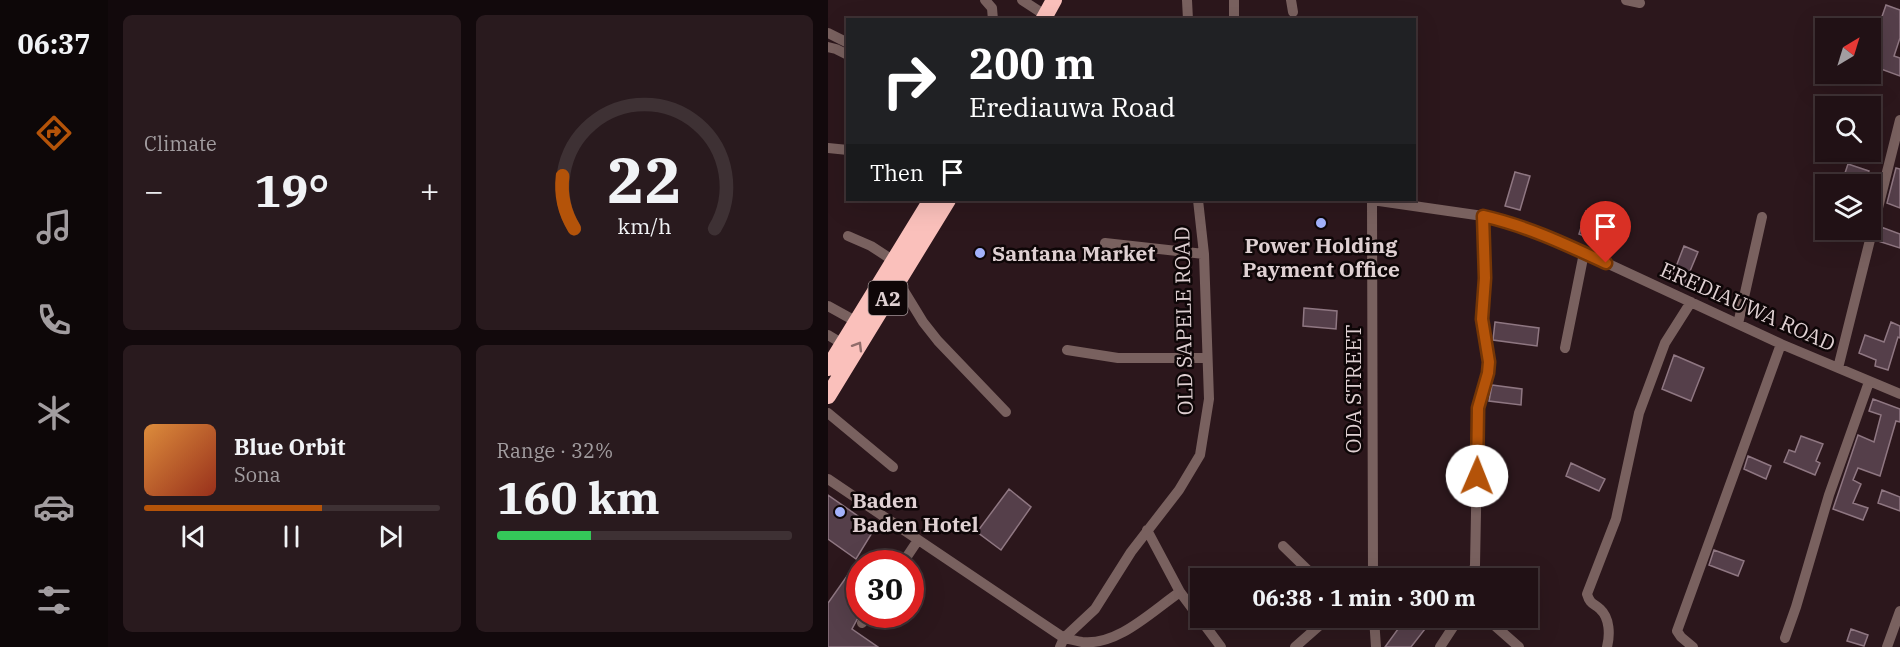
<!DOCTYPE html>
<meta charset="utf-8">
<style>
:root{--surface:#211115;--page:#291a1e;--text:#f1f3f6;--muted:#a29da0;--line:#3e3134;--accent:#b45309}
body{margin:0;font-family:"IBM Plex Serif",serif;background:var(--page);color:var(--text);height:100vh;display:flex;flex-direction:column;font-size:22px;white-space:nowrap}
*{box-sizing:border-box;margin:0}
p{font-size:20px;color:var(--muted)}
.icon{flex:none;width:33px;height:33px;fill:none;stroke:currentColor;stroke-width:2;stroke-linecap:round;stroke-linejoin:round}
.map{position:relative;flex:1;overflow:hidden}
.panel{display:flex;flex-direction:column;gap:15px;padding:15px;background:#12090c;width:720px}
.panel>*{flex:none}
.banner{position:absolute;left:18px;top:18px;width:570px;height:183px;border-radius:0px;box-shadow:0 6px 24px #0002,0 0 0 2px var(--line);background:#202124;color:#fff;overflow:hidden}
.needle{width:39px;rotate:38deg}
.buttons{position:absolute;left:987px;top:18px;display:grid;gap:12px}
.buttons a{display:grid;place-items:center;width:66px;height:66px;border-radius:0px;background:var(--surface);box-shadow:0 6px 24px #0002,0 0 0 2px var(--line);font-size:30px}
.speed{position:absolute;left:18px;top:550px;display:flex;gap:12px;font-size:30px;font-weight:700;text-align:center}
.speed>*{display:grid;place-content:center;width:78px;height:78px;border-radius:50%;background:var(--surface);box-shadow:0 6px 24px #0002,0 0 0 2px var(--line);line-height:1}
.speed .limit{border:9px solid #d22;background:#fff;color:#111}
.pin{position:absolute;display:grid;place-items:center;width:51px;height:51px;color:#fff;margin:-62px -26px;border-radius:50% 50% 50% 0;rotate:-45deg;box-shadow:0 0 6px #0007}
.pin .icon{rotate:45deg}
.me{position:absolute;width:66px;margin:-33px;rotate:1deg;stroke-linejoin:round;filter:drop-shadow(0 0 4px #0008)}
.turn{display:flex;align-items:center;gap:21px;height:126px;padding:0 24px;font-size:27px}
.turn .icon{width:78px;height:78px;stroke-width:2.5}
.turn b{display:block;font-size:42px;line-height:51px}
.then{display:flex;align-items:center;height:57px;padding:0 24px;background:#0003;gap:12px;font-size:22px}
.big{font-size:45px;font-weight:700;line-height:1.1}
.panel .card{flex:1;display:flex;flex-direction:column;justify-content:center;gap:9px;min-width:0;padding:0 21px;border-radius:9px;background:var(--page)}
.panel .dial{align-items:center;gap:0}
.dial svg{height:156px;overflow:visible;fill:none;stroke:var(--line);stroke-width:7;stroke-linecap:round;text-anchor:middle}
.dial text{fill:var(--text);stroke:none}
.song{display:flex;align-items:center;gap:18px}
.cover{width:72px;height:72px;border-radius:9px;background:linear-gradient(135deg,hsl(30 70% 55%),hsl(10 70% 35%))}
.played{height:6px;border-radius:3px;background:linear-gradient(90deg,var(--accent) 60%,var(--line) 60%)}
.keys{display:flex;justify-content:space-around;direction:ltr}
.heat{display:flex;justify-content:space-between;align-items:center;font-size:33px;direction:ltr}
.charge{height:9px;border-radius:4px;background:linear-gradient(90deg,#34c759 32%,var(--line) 0)}
.panel .tiles{flex:1;display:grid;gap:15px;grid-template-columns:repeat(2,1fr)}
.trip{position:absolute;left:362px;top:568px;width:348px;height:60px;border-radius:0px;background:var(--surface);box-shadow:0 6px 24px #0002,0 0 0 2px var(--line);font-weight:700;line-height:60px;text-align:center}
main{display:flex;flex:1;min-height:0}
.dock{display:flex;flex-direction:column;width:108px;justify-content:space-around;align-items:center;background:#0d0708;color:var(--muted)}
.dock .icon{width:42px;height:42px}
.dock .active{color:var(--accent)}
.dock b{font-size:27px;color:var(--text)}
.map>svg:first-child{display:block}
.building{fill:#553f4a;stroke:#8f7782;stroke-width:1.5}
.lines{fill:none;stroke-linecap:round;stroke-linejoin:round}
.minor{stroke:#79615f;stroke-width:10}
.highway{stroke:#fac0bb;stroke-width:16}
.oneway{stroke:#906c6a}
.route-casing{stroke:#753606;stroke-width:15}
.route{stroke:#b45309;stroke-width:10}
.poi-dot{fill:#a3b2fc;stroke:#0e0607;stroke-width:2}
.labels{text-anchor:middle;dominant-baseline:central;stroke-width:5;stroke-linejoin:round;paint-order:stroke}
.shield{fill:#0e0607;stroke:#a09395;stroke-width:1.5}
.shield-label{font-size:20px;font-weight:bold;fill:#dfd0d2}
.poi-label{font-size:21px;font-weight:bold;fill:#dfd0d2;stroke:#0e0607;text-anchor:start}
.street-label{font-size:21px;fill:#dfd0d2;stroke:#0e0607}
</style>
<main>
<nav class="dock">
<b>06:37</b>
<svg class="icon active" aria-label="directions" viewBox="0 0 24 24"><path d="M12 3l9 9-9 9-9-9zM9 14v-3h6M13 9l2 2-2 2"/></svg>
<svg class="icon" aria-label="music" viewBox="0 0 24 24"><path d="M9 18V5l10-2v13"/><circle cx="6" cy="18" r="3"/><circle cx="16" cy="16" r="3"/></svg>
<svg class="icon" aria-label="phone" viewBox="0 0 24 24"><path d="M5 4h4l2 5-3 2q2 4 5 5l2-3 5 2v4C11 20 4 13 5 4z"/></svg>
<svg class="icon" aria-label="climate" viewBox="0 0 24 24"><path d="M12 3v18M4 7l16 10M4 17L20 7"/></svg>
<svg class="icon" aria-label="car" viewBox="0 0 24 24"><path d="M5 17H2v-5l4-1 3-4h7l3 4 3 1v5h-3M9 17h6M6 11h13"/><circle cx="7" cy="17" r="2"/><circle cx="17" cy="17" r="2"/></svg>
<svg class="icon" aria-label="filters" viewBox="0 0 24 24"><path d="M4 7h16M4 17h16"/><circle cx="9" cy="7" r="2"/><circle cx="15" cy="17" r="2"/></svg>
</nav>
<section class="panel">
<div class="tiles">
<div class="card"><p>Climate</p>
<div class="heat"><a>−</a><b class="big">19°</b><a>+</a></div>
</div>
<div class="card dial"><svg viewBox="0 0 100 80">
<path d="M14 69A42 42 0 1 1 86 69"/>
<path d="M14 69A42 42 0 0 1 8 42" stroke="#b45309"/>
<text x="50" y="56" font-size="32" font-weight="700">22</text>
<text x="50" y="72" font-size="11">km/h</text>
</svg></div>
<div class="card">
<div class="song"><i class="cover"></i><div><b>Blue Orbit</b><p>Sona</p></div></div>
<div class="played"></div>
<div class="keys"><svg class="icon" aria-label="previous" viewBox="0 0 24 24"><path d="M18 5L8 12l10 7zM5 5v14"/></svg><svg class="icon" aria-label="pause" viewBox="0 0 24 24"><path d="M8 5v14M16 5v14"/></svg><svg class="icon" aria-label="next" viewBox="0 0 24 24"><path d="M6 5l10 7-10 7zM19 5v14"/></svg></div>
</div>
<div class="card"><p>Range · 32%</p><b class="big">160 km</b><div class="charge"></div></div>
</div>
</section>
<div class="map">
<svg width="1072" height="647" viewBox="0 0 1072 647">
<rect width="100%" height="100%" fill="#2c171c"/>
<path class="building" d="M 1058,5 L 1072,10 L 1072,38 L 1066,56 L 1072,58 L 1072,76 L 1042,65 L 1042,58 L 1048,44 L 1042,42 L 1042,25 L 1050,28 Z
M 1020,164 L 1041,171 L 1037,183 L 1016,176 Z
M 1068,168 L 1072,169 L 1072,208 L 1059,203 Z
M 687,172 L 702,176 L 692,210 L 677,206 Z
M 758,211 L 775,216 L 767,240 L 751,234 Z
M 1053,227 L 1072,234 L 1072,248 L 1050,241 Z
M 856,246 L 870,252 L 857,283 L 844,277 Z
M 476,308 L 509,311 L 508,329 L 475,326 Z
M 667,322 L 711,328 L 709,346 L 665,340 Z
M 1063,322 L 1072,326 L 1072,338 L 1070,337 L 1060,370 L 1047,366 L 1048,360 L 1031,353 L 1037,335 L 1056,342 Z
M 846,355 L 876,368 L 863,401 L 834,389 Z
M 664,385 L 694,389 L 693,405 L 661,401 Z
M 1045,399 L 1072,409 L 1072,422 L 1068,421 L 1052,476 L 1030,468 L 1025,480 L 1033,484 L 1025,503 L 1040,508 L 1035,520 L 1005,509 L 1030,435 L 1046,442 L 1053,415 L 1041,411 Z
M 973,436 L 995,444 L 988,461 L 992,463 L 987,475 L 956,462 L 961,450 L 967,452 Z
M 920,456 L 943,466 L 938,479 L 916,469 Z
M 743,463 L 777,479 L 771,491 L 738,476 Z
M 181,489 L 203,507 L 173,550 L 149,532 Z
M 1054,490 L 1072,497 L 1072,511 L 1050,503 Z
M 0,495 L 47,528 L 28,559 L 0,539 Z
M 886,550 L 916,561 L 910,576 L 881,565 Z
M 24,569 L 32,574 L 32,614 L 24,629 L 50,647 L 0,647 L 0,603 Z
M 578,618 L 582,618 L 597,629 L 583,647 L 557,647 Z
M 1023,629 L 1040,635 L 1036,646 L 1019,641 Z"/>
<g class="lines">
<path class="minor" d="M 157,0 L 164,8 L 165,20
M 194,0 L 217,15
M 359,0 L 360,20
M 463,0 L 465,12
M 798,0 L 812,3
M 406,20 L 406,0
M 0,33 L 20,43
M 0,47 L 8,49 L 20,55
M 0,148 L 20,150
M 544,200 L 655,216 L 683,222 L 716,234 L 953,344 L 1072,394
M 544,200 L 545,579
M 20,236 L 43,246 L 66,261
M 277,243 L 376,254
M 70,281 L 95,322 L 110,341 L 178,412
M 0,306 L 29,322
M 910,324 L 934,217
M 0,335 L 15,344
M 737,348 L 756,253
M 239,350 L 290,358 L 379,358
M 1010,368 L 1072,120
M 0,413 L 65,467
M 0,479 L 236,638 C 242,639 248,641 254,642 C 290,646 324,611 352,592
M 319,530 L 352,592 L 393,647
M 455,546 L 489,579
M 74,564 L 90,540
M 644,579 L 647,565 L 650,408 L 660,373 L 661,362 L 654,319 L 657,278 L 655,216
M 546,618 L 548,647
M 658,618 L 691,647
M 34,623 L 40,615
M 957,638 L 968,607 L 1001,495 L 1041,382
M 232,647 L 236,638 L 267,609 L 303,552 L 351,490 L 372,455 L 381,399 L 376,254 L 370,200
M 467,647 L 500,618
M 612,647 L 631,618
M 779,647 C 782,635 782,618 772,609 C 765,603 762,604 759,594 L 788,519 L 811,413 L 837,343 L 863,302
M 865,647 L 853,637 L 849,631 L 953,344
M 1059,647 L 1072,611"/>
<path class="highway" d="M 215,20 L 226,0
M 0,368 L 103,200
M 0,396 L 120,200"/>
</g>
<defs><path id="oneway-chevron" d="M-2-3.5L2.5 0L-2 3.5" fill="none" stroke-width="1.6" stroke-linecap="round" stroke-linejoin="round" transform="scale(1.5)"/></defs>
<use class="oneway" href="#oneway-chevron" transform="translate(30 346) rotate(-59)"/>
<g class="lines">
<g class="route-casing">
<path id="route" d="M 649,476 L 650,408 L 660,373 L 661,362 L 654,319 L 657,278 L 655,216 C 699,226 737,244 778,263"/>
</g>
<use href="#route" class="route"/>
</g>
<g class="poi-dot">
<circle cx="493" cy="223" r="6"/>
<circle cx="152" cy="253" r="6"/>
<circle cx="12" cy="512" r="6"/>
</g>
<g class="labels">
<rect class="shield" x="40.5" y="281" width="39" height="34" rx="4.5"/>
<g class="shield-label">
<text x="60" y="298">A2</text>
</g>
<g class="poi-label">
<text x="493" y="245" text-anchor="middle">Power Holding<tspan x="493" dy="24">Payment Office</tspan></text>
<text x="164" y="253">Santana Market</text>
<text x="24" y="500">Baden<tspan x="24" dy="24">Baden Hotel</tspan></text>
</g>
<g class="street-label">
<text transform="translate(920 306) rotate(24)">EREDIAUWA ROAD</text>
<text transform="translate(355 321) rotate(-91)">OLD SAPELE ROAD</text>
<text transform="translate(525 389) rotate(-90)">ODA STREET</text>
</g>
</g>
</svg>
<div class="buttons">
<a><svg class="needle" viewBox="-14 -14 28 28"><path d="M0-13l5 13h-10z" fill="#e53935"/><path d="M0 13l5-13h-10z" fill="#a29da0"/></svg></a>
<a><svg class="icon" aria-label="search" viewBox="0 0 24 24"><circle cx="10" cy="10" r="6"/><path d="M15 15l6 6"/></svg></a>
<a><svg class="icon" aria-label="layers" viewBox="0 0 24 24"><path d="M12 4l9 5-9 5-9-5zM3 14l9 5 9-5"/></svg></a>
</div>
<div class="speed"><div class="limit">30</div></div>
<div class="pin" style="left:778px;top:263px;background:#d93025"><svg class="icon" aria-label="arrive" viewBox="0 0 24 24"><path d="M6 21V4h12l-3 4 3 4H6"/></svg></div>
<svg class="me" style="left:649px;top:476px" viewBox="-20 -20 40 40"><circle r="19" fill="#fff"/><path d="M0-13L10 11 0 6-10 11z" fill="#b45309"/></svg>
<div class="trip">06:38 · 1 min · 300 m</div>
<div class="banner">
<div class="turn"><svg class="icon" aria-label="right" viewBox="0 0 24 24"><path d="M7 20v-9h11M14 6l5 5-5 5"/></svg><div><b>200 m</b>Erediauwa Road</div></div>
<div class="then">Then<svg class="icon" aria-label="arrive" viewBox="0 0 24 24"><path d="M6 21V4h12l-3 4 3 4H6"/></svg></div>
</div>
</div>
</main>
